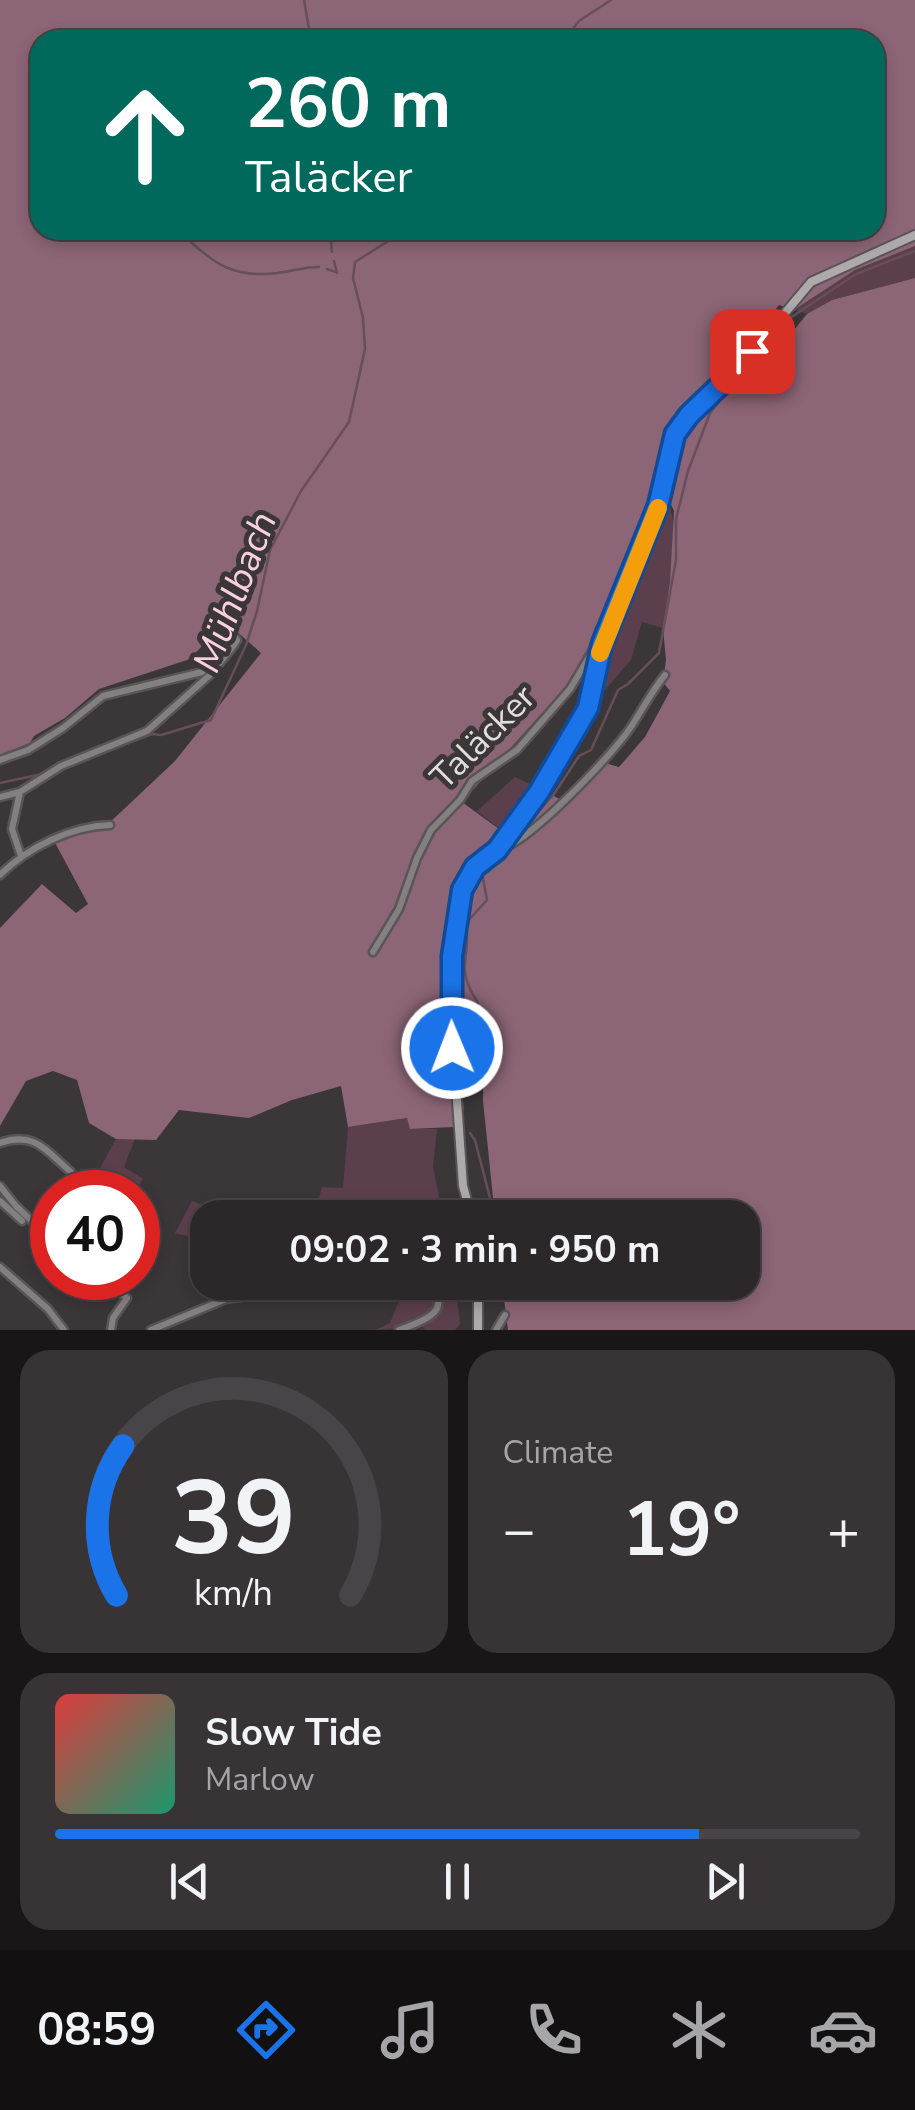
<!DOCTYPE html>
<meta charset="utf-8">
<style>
:root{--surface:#2c282a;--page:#383436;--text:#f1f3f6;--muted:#a6a6a8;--line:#484447;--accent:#1a73e8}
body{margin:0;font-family:"Nunito Sans",sans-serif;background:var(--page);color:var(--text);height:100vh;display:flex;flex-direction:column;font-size:38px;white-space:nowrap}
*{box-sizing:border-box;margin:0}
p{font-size:32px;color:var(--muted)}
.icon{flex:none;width:55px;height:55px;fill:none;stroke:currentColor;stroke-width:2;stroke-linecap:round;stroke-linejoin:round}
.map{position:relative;height:1330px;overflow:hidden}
.panel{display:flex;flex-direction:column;gap:20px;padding:20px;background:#181617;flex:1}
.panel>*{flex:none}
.hud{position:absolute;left:30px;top:30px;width:855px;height:210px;border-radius:30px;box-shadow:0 5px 15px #0003,0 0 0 2px var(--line);background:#00695c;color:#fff;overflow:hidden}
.speed{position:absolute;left:30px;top:1170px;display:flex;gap:20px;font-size:50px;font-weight:700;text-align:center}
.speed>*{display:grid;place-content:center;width:130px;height:130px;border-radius:50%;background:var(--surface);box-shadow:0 5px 15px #0003,0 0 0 2px var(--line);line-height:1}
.speed .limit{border:15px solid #d22;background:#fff;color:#111}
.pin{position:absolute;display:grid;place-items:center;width:85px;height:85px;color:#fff;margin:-42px;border-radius:20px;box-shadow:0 5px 15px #0006}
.me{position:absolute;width:110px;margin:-55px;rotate:359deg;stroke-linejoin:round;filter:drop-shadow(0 0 8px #0008)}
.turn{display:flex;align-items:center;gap:35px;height:210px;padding:0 50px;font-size:45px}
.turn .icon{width:130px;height:130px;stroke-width:2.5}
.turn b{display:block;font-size:70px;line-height:85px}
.big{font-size:75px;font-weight:700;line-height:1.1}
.panel .widget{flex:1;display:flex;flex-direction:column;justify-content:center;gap:15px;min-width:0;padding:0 35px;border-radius:30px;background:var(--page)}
.panel .dial{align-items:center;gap:0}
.dial svg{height:260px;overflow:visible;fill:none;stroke:var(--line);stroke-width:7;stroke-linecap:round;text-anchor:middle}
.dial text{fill:var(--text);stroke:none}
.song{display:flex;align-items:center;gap:30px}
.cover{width:120px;height:120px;border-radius:15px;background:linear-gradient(135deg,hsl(0 70% 55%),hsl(160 70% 35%))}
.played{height:10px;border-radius:5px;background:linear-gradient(90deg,var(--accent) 80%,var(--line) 80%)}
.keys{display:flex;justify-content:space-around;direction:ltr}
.heat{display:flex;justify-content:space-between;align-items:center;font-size:55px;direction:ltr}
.panel .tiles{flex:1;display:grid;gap:20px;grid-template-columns:1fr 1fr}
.widget:last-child{grid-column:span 2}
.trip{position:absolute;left:190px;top:1200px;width:570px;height:100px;border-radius:30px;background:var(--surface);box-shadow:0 5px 15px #0003,0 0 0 2px var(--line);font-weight:700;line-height:100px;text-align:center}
.dock{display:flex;height:160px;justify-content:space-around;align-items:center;background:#121011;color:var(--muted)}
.dock .icon{width:70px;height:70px}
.dock .current{color:var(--accent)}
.dock b{font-size:45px;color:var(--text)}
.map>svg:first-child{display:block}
.green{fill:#5c3f4c}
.forest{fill:#8c6576;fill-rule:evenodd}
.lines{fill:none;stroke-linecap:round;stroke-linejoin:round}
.stream{stroke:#674f5a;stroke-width:2.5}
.street-casing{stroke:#595456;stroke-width:11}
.secondary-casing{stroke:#595456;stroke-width:12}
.street{stroke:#848082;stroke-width:6}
.secondary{stroke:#aea9ab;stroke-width:8}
.route-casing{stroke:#114b97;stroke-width:25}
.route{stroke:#1a73e8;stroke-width:18}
.slow{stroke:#f59e0b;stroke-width:18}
.labels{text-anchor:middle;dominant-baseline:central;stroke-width:10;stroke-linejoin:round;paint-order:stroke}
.street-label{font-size:35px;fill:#e2dee0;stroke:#3b3638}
.water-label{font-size:38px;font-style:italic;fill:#fad0e1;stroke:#3b3638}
</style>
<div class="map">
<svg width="915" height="1330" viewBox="0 0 915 1330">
<rect width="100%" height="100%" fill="#3b3638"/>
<path class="green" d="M 915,246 L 915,278 L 832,300 L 807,314 L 794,310 L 855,270 Z
M 752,343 L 760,349 L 739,372 L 665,492 C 683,532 670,586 663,628 L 642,622 L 631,660 L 597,699 L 586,673 L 574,677 L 574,674 L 651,512 L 669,442 Z
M 515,777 L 545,791 L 510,837 L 477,811 Z
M 408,1118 L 411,1129 L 437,1129 L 433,1166 L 443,1217 L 329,1217 L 316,1209 L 322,1187 L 343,1188 L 348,1127 Z
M 116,1139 L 135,1139 L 124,1167 L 143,1179 L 139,1185 L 131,1180 L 124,1192 L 95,1192 L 89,1188 Z
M 192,1201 L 217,1210 L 240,1213 L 240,1217 L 208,1218 L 207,1241 L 175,1233 Z
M 406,1283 L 455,1283 L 460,1324 L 455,1330 L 425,1330 L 423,1327 L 375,1330 L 390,1323 Z"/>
<path class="forest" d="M 0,0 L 915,0 L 915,246 L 855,270 L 794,310 L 779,305 L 669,442 L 651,512 L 607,626 L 599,626 L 570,682 L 462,802 L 510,837 L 545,791 L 563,801 L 605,763 L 619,767 L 645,737 L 670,691 L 663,682 L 666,660 L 663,628 L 670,582 L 674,511 L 665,492 L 672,456 L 682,430 L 760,349 L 776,352 L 807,314 L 832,300 L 915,278 L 915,1330 L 508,1330 L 502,1283 L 742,1282 L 742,1218 L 495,1217 L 483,1101 L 484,1030 L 450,1032 L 454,1127 L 410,1129 L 407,1118 L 348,1127 L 341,1086 L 292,1100 L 249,1118 L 179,1110 L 156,1140 L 116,1139 L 89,1123 L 77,1080 L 53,1071 L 26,1081 L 0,1126 L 0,928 L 42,884 L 76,913 L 88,904 L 54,841 L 107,825 L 175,761 L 261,653 L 225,621 L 190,659 L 99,689 L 65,718 L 34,736 L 30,743 L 0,755 ZM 40,40 L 875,40 L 875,230 L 40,230 Z"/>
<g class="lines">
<path class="stream" d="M 304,0 L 311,40
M 564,40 L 579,21 L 611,0
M 177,230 C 212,260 227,279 278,273 C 292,271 305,267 319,267
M 330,230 L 332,252
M 334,261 L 337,273
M 327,269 L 336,272
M 778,326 L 856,274 L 915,251
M 102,753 L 152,734 L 161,735 L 211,720 L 246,645 L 257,611 L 270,550 L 301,491 L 349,422 L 365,349 L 363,318 L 353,278 L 355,262 L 406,230
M 0,783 L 42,774
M 517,836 L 554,794 L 579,756 L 591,750 L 618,690 L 628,684 L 659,653 L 676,560 L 676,519 L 688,471 L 710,413 L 773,333
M 463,1108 C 455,1062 460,1045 478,1003 C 453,964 472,960 466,923 L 487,900 L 482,873 L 509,848
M 470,1133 L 475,1140 L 490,1198 L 489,1218
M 489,1300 L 492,1282"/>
<g class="street-casing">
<path id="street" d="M 0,760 L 28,750 L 63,728 L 103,696 L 202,672 L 234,636
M 20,792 L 12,829 L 21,856
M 0,797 L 20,792 L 61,766 L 147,731 L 211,674 L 234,645 L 237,640 L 234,636
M 498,850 C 529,843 605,761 626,734 C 640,715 650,693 665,675
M 0,875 C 27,848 71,826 110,825
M 373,952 L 399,909 L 417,858 L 431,830 L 460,800 L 472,781 L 517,750 L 570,689 L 592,652 L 600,629 L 608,631
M 0,1143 C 35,1131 45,1150 71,1172
M 0,1186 L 16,1206 L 52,1240
M 0,1201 L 22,1221
M 0,1267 L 48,1309 L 64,1330
M 101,1278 L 127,1298 L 113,1318 L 111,1330
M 151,1330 L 226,1299 L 290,1290 L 295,1282
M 399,1330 C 425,1321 459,1308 422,1282
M 496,1330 L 505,1315"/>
</g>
<g class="secondary-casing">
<path id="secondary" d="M 472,1218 L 463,1186 L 451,1016 L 452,956 L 462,889 L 475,867 L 497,850 L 539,792 L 588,708 L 602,644 L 658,506 L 675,434 L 689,415 L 739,368 L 811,282 L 915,235
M 478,1330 L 478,1282"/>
</g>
<use href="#street" class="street"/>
<use href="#secondary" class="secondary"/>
</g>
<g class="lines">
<g class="route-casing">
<path id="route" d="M 452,1048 L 452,956 L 462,890 L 475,867 L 497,850 L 539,792 L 588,708 L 602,644 L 658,506 L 675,434 L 689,415 L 738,368 L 752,351"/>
</g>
<use href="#route" class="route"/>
<path class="slow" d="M 600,653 L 658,508"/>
</g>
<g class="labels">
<g class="street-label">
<text transform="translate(483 737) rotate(-45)">Taläcker</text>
</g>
<g class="water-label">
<text transform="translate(235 592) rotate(-69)">Mühlbach</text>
</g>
</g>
</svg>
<div class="speed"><div class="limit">40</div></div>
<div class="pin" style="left:752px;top:351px;background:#d93025"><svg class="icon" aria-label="arrive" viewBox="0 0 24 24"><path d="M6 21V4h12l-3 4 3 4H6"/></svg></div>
<svg class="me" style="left:452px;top:1048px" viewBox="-20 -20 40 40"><circle r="17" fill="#1a73e8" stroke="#fff" stroke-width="3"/><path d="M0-11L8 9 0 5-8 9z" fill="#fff"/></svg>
<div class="trip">09:02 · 3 min · 950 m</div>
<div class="hud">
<div class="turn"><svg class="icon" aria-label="ahead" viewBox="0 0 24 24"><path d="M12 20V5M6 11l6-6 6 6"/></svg><div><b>260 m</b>Taläcker</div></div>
</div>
</div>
<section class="panel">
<div class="tiles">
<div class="widget dial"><svg viewBox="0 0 100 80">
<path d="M14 69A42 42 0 1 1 86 69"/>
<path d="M14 69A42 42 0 0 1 16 23" stroke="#1a73e8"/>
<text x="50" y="56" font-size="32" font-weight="700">39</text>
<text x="50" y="72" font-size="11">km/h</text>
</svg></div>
<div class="widget"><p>Climate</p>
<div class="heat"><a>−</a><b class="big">19°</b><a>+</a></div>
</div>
<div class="widget">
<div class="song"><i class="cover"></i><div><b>Slow Tide</b><p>Marlow</p></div></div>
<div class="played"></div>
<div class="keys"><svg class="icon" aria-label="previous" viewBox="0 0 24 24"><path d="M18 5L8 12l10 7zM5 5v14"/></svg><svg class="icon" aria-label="pause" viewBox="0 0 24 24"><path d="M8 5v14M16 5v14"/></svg><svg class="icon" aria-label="next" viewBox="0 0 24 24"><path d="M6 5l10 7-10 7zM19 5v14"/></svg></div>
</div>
</div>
</section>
<nav class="dock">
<b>08:59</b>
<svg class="icon current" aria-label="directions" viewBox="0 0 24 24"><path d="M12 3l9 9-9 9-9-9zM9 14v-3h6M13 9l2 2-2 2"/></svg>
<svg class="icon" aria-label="music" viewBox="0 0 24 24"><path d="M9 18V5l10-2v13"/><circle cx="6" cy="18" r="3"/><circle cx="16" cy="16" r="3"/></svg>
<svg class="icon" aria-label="phone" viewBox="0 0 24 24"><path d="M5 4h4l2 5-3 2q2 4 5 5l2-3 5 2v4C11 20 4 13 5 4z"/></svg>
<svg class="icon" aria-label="climate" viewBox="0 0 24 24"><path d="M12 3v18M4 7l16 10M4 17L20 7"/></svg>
<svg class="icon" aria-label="car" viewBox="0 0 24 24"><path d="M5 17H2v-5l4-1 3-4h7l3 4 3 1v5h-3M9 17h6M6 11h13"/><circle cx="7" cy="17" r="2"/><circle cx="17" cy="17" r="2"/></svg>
</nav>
